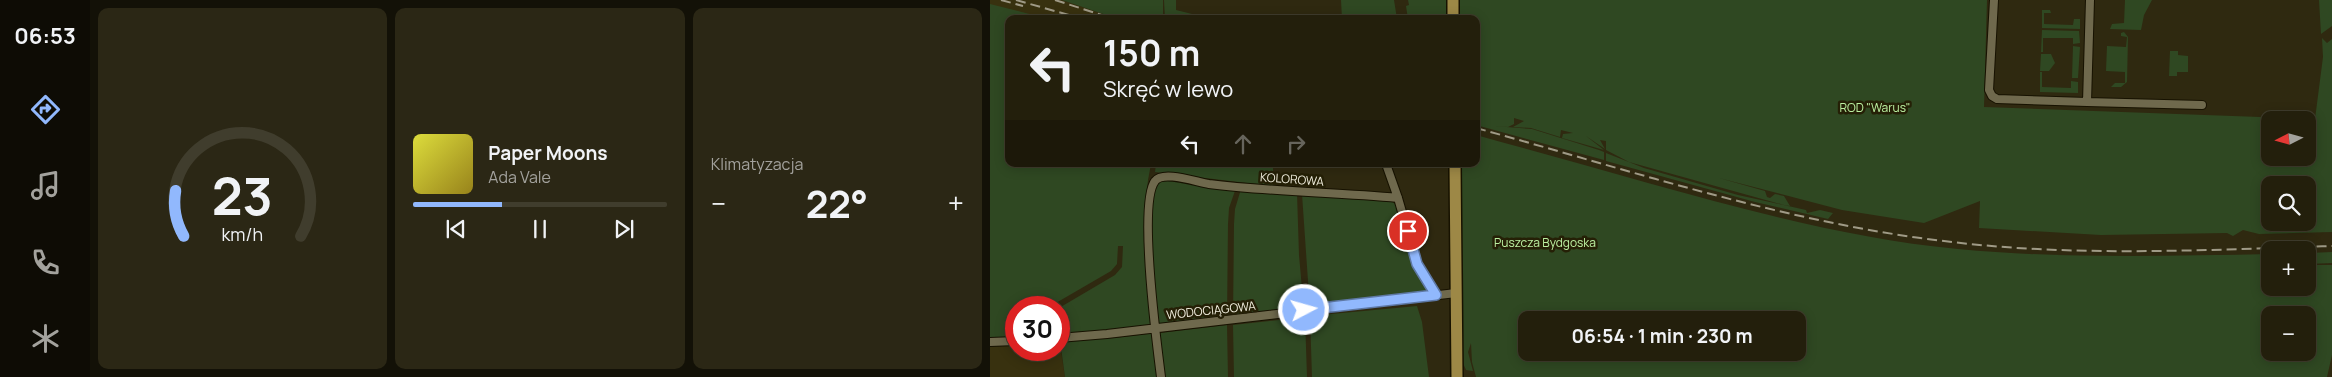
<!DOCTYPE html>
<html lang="pl">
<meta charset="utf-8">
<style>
:root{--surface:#231f0c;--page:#2b2715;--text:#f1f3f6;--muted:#a3a29d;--line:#403d2d;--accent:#91b8fd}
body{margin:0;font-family:Manrope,sans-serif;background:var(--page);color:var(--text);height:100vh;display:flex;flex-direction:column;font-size:19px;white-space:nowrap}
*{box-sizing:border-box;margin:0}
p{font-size:16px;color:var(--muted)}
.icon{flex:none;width:28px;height:28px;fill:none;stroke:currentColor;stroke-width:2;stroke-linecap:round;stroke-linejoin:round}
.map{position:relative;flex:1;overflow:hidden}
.drawer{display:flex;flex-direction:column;gap:8px;padding:8px;background:#131107;width:900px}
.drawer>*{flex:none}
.banner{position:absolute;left:15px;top:15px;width:475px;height:152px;border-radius:10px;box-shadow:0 2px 12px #0003,0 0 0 1px var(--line);background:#231f0c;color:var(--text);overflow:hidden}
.needle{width:32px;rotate:264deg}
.fabs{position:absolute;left:1271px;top:111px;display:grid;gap:10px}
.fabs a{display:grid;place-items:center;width:55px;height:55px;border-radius:10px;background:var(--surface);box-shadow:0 2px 12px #0003,0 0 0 1px var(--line);font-size:25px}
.speed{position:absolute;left:15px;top:296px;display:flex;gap:10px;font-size:25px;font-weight:700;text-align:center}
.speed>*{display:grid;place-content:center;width:65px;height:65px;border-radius:50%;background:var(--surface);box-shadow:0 2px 12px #0003,0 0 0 1px var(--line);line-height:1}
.speed .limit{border:8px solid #d22;background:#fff;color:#111}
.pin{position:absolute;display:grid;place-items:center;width:42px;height:42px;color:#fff;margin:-21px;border:2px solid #fff;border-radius:50%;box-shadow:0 1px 5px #0007}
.me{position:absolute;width:55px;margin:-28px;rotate:84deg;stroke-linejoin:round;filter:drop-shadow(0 0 4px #0008)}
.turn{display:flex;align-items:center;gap:18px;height:105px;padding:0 15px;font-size:22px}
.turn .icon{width:65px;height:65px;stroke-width:2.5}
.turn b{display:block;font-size:35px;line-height:42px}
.lanes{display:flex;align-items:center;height:48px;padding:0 15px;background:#0003;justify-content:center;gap:25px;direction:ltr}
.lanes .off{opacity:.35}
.big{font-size:38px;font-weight:700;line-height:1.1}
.drawer .card{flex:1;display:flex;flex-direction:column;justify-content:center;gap:8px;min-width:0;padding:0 18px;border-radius:10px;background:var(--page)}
.drawer .dial{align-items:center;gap:0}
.dial svg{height:130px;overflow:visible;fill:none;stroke:var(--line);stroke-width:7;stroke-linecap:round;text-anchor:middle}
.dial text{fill:var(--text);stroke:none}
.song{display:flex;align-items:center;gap:15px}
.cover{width:60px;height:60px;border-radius:8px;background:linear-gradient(135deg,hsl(60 70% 55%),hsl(50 70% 35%))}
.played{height:5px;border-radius:2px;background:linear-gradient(90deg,var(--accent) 35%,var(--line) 35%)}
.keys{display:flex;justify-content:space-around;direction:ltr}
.heat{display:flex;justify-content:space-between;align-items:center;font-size:28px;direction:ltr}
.drawer .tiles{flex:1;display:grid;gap:8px;grid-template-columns:repeat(3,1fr)}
.trip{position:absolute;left:528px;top:311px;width:288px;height:50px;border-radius:10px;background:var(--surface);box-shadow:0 2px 12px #0003,0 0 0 1px var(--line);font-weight:700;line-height:50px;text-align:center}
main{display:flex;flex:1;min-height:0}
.dock{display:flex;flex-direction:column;width:90px;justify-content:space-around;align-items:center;background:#0e0c05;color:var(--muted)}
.dock .icon{width:35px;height:35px}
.dock .current{color:var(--accent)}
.dock b{font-size:22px;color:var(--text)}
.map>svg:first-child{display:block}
.built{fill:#38310f}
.green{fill:#2f4822;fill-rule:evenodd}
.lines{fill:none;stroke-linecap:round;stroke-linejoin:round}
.street-casing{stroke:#171200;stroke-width:10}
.primary-casing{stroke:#171200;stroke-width:14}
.street{stroke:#6f694d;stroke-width:8}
.primary{stroke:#9d8846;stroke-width:11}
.rail{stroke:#9f9a86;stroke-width:2;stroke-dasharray:10 5;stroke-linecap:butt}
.route-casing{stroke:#5e78a4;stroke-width:12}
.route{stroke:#91b8fd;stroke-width:9}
.labels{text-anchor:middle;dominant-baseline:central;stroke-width:5;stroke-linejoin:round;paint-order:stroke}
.park-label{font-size:12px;fill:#bbf0a1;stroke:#252006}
.street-label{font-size:12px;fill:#f1eede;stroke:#252006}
</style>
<main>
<nav class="dock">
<b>06:53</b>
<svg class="icon current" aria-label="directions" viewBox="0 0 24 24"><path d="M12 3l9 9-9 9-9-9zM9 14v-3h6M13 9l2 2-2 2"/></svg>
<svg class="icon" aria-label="music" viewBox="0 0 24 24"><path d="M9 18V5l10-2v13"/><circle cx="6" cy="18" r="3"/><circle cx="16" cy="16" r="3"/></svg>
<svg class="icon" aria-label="phone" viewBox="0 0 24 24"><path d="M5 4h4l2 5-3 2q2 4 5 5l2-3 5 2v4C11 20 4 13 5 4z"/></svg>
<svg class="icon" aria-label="climate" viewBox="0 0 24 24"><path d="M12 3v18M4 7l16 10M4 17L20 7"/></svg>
</nav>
<section class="drawer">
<div class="tiles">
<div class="card dial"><svg viewBox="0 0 100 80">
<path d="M14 69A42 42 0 1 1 86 69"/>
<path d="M14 69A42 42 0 0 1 9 41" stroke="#91b8fd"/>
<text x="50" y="56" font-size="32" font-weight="700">23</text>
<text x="50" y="72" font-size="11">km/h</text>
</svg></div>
<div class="card">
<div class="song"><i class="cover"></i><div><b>Paper Moons</b><p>Ada Vale</p></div></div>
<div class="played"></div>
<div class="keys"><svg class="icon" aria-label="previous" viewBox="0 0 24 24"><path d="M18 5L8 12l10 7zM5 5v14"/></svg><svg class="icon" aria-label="pause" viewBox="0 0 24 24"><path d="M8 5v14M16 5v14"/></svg><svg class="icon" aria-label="next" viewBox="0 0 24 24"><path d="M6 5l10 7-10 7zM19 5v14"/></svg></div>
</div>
<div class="card"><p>Klimatyzacja</p>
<div class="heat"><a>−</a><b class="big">22°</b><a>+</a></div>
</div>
</div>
</section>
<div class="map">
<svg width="1342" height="377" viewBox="0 0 1342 377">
<rect width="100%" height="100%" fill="#2f2910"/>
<path class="built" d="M 0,0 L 72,0 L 128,19 L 37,19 L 0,8 Z
M 69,340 L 75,377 L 0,377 L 0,347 L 26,344 L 26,350 L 69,350 Z"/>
<path class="green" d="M 72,0 L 173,0 L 173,16 L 172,19 L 128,19 Z
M 174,0 L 186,0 L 186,10 L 222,19 L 175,19 Z
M 351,0 L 404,0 L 407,19 L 352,19 Z
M 418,0 L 458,0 L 458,19 L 418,19 L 416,6 L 419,5 Z
M 468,0 L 997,0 L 994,107 L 1325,119 L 1333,57 L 1332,38 L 1337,43 L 1342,39 L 1342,232 L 1269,234 L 1253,230 L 1243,236 L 1237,233 L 1111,235 L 989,228 L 990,201 L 934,223 L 852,210 L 729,178 L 775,191 L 777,197 L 780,198 L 785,194 L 794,196 L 800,206 L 794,205 L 639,162 L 616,150 L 616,141 L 610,140 L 615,149 L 596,136 L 614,150 L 572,138 L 573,134 L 583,133 L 571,130 L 570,137 L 541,128 L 523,127 L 534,121 L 524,118 L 524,124 L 518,127 L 503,126 L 542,129 L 609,150 L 614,152 L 614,160 L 486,125 L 486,19 L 468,19 ZM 1280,120 L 1318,120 L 1318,158 L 1280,158 ZM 1280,185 L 1318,185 L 1318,222 L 1280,222 Z
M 1135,0 L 1162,0 L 1154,15 L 1151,30 L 1120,29 L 1122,24 L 1134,23 Z
M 1329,0 L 1342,0 L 1342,26 L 1331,34 Z
M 0,4 L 59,19 L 19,19 L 19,164 L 161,164 C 149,218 157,274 164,328 L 69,335 L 69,308 L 125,275 L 132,267 L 133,246 L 128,246 L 127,264 L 121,271 L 59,307 L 26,308 L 26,333 L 21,338 L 0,339 Z
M 1052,10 L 1060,10 L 1061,13 L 1054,13 L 1054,24 L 1083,25 L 1084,19 L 1090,19 L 1090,29 L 1052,28 Z
M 1052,30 L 1089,31 L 1090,43 L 1083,44 L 1083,38 L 1053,38 L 1053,52 L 1051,52 Z
M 1134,32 L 1138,37 L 1137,82 L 1131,87 L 1121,87 L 1125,83 L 1135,83 L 1135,72 L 1116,71 L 1117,46 L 1136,47 L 1137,37 L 1131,36 L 1131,33 Z
M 1083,46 L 1090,47 L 1088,78 L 1082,78 Z
M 1180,51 L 1188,51 L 1188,55 L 1198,56 L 1198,72 L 1187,72 L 1187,76 L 1179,76 Z
M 1051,54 L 1061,54 L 1065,63 L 1059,71 L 1050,71 Z
M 1050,72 L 1052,72 L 1052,87 L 1081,88 L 1081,81 L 1088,82 L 1088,93 L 1050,92 Z
M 486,135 C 544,151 601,167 658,183 C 760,211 862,239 968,249 C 1072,259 1176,256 1280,254 L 1280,288 L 1318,288 L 1318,265 L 1342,265 L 1342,355 L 1337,377 L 486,377 L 482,362 L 481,343 L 478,352 L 483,371 L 476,370 L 472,361 L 470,164 L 486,164 ZM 1280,315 L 1318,315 L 1318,352 L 1280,352 ZM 536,320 L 806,320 L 806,352 L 536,352 Z
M 616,153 L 654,168 L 748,195 L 816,210 L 817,213 L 830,210 L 843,213 L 838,219 L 765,202 L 616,161 Z
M 166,164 L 283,164 L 283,186 L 165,172 Z
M 179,179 L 246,188 L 239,208 L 238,224 L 237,320 L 169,327 L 160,226 L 162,183 Z
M 251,189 L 307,193 L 309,255 L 314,311 L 243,319 L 244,224 L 245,209 Z
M 312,194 L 401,201 L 408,206 L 441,291 L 320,310 Z
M 1342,252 L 1342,263 L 1318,264 L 1318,253 Z
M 427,306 L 432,322 L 439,377 L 322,377 L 320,316 Z
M 315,317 L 317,377 L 244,377 L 243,325 Z
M 237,325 L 238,377 L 175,377 L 170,333 Z
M 165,333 L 169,377 L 75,377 L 70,340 L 124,338 Z"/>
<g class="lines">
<g class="street-casing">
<path id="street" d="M 1004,0 L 999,90 L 1002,96 L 1007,99 L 1097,102
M 1100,0 L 1097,102 L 1212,105
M 396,164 L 408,198 L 427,264 L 446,295
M 69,338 L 117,334 L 466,293
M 0,342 L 26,341
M 171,377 C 167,345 148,203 165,181 C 173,170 206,182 219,184 C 282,192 345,192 408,198"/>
</g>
<g class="primary-casing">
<path id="primary" d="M 463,0 L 463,19
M 465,164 L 467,377"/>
</g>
<use href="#street" class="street"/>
<use href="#primary" class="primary"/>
<path class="rail" d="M 11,0 L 33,6
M 26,0 L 93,19
M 65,0 L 124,19
M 486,128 C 643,171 800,224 962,242 C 1088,257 1215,250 1342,246"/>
</g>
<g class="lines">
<g class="route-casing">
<path id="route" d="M 314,310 L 446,295 L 427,264 L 418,231"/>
</g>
<use href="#route" class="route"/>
</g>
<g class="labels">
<g class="park-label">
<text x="885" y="107">ROD "Warus"</text>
<text x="555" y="242">Puszcza Bydgoska</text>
</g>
<g class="street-label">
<text transform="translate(302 179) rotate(4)">KOLOROWA</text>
<text transform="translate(221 310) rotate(-6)">WODOCIĄGOWA</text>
</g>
</g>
</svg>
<div class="fabs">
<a><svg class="needle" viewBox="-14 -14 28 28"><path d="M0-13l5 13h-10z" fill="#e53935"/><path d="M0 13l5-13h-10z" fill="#a3a29d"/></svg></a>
<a><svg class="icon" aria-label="search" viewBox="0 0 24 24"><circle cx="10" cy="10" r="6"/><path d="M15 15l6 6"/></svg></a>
<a>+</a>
<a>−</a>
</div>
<div class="speed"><div class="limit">30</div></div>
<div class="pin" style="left:418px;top:231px;background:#d93025"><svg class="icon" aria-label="arrive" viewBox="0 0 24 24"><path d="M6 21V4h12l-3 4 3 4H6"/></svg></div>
<svg class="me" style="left:314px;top:310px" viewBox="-20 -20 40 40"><circle r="17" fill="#91b8fd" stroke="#fff" stroke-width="3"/><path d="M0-11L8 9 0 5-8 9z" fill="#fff"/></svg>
<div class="trip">06:54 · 1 min · 230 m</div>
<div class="banner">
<div class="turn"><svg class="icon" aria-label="left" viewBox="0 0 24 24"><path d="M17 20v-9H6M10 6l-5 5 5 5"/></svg><div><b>150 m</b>Skręć w lewo</div></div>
<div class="lanes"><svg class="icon" aria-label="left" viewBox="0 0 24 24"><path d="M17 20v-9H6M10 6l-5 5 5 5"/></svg><svg class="icon off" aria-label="ahead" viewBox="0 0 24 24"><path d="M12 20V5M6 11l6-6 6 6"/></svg><svg class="icon off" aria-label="right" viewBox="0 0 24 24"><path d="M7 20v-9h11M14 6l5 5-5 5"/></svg></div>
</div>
</div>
</main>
